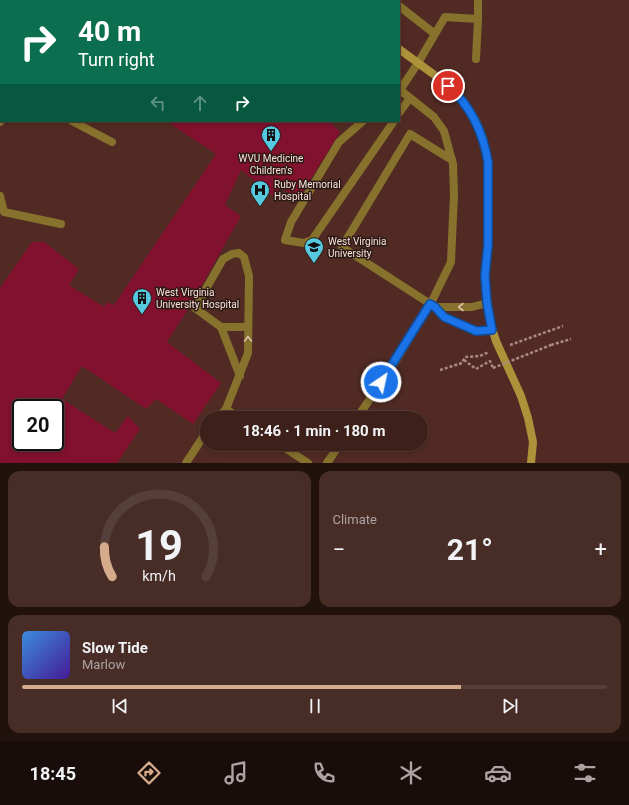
<!DOCTYPE html>
<meta charset="utf-8">
<style>
:root{--surface:#3d201a;--page:#482d27;--text:#f1f3f6;--muted:#ada3a2;--line:#563e39;--accent:#d6ab8b}
body{margin:0;font-family:Roboto,sans-serif;background:var(--page);color:var(--text);height:100vh;display:flex;flex-direction:column;font-size:15px;white-space:nowrap}
*{box-sizing:border-box;margin:0}
p{font-size:13px;color:var(--muted)}
.icon{flex:none;width:22px;height:22px;fill:none;stroke:currentColor;stroke-width:2;stroke-linecap:round;stroke-linejoin:round}
.map{position:relative;height:463px;overflow:hidden}
.details{display:flex;flex-direction:column;gap:8px;padding:8px;background:#22120e;flex:1}
.details>*{flex:none}
.top-card{position:absolute;left:0px;top:0px;width:400px;height:122px;box-shadow:0 2px 6px #0003,0 0 0 1px var(--line);background:#0b6e4f;color:#fff;overflow:hidden}
.speed{position:absolute;left:12px;top:399px;display:flex;gap:8px;font-size:20px;font-weight:700;text-align:center}
.speed>*{display:grid;place-content:center;width:52px;height:52px;border-radius:50%;background:var(--surface);box-shadow:0 2px 6px #0003,0 0 0 1px var(--line);line-height:1}
.speed .limit{border:2px solid #111;border-radius:6px;background:#fff;color:#111}
.pin{position:absolute;display:grid;place-items:center;width:34px;height:34px;color:#fff;margin:-17px;border:2px solid #fff;border-radius:50%;box-shadow:0 1px 4px #0007}
.me{position:absolute;width:44px;margin:-22px;rotate:34deg;stroke-linejoin:round;filter:drop-shadow(0 0 3px #0008)}
.turn{display:flex;align-items:center;gap:14px;height:84px;padding:0 12px;font-size:18px}
.turn .icon{width:52px;height:52px;stroke-width:2.5}
.turn b{display:block;font-size:28px;line-height:34px}
.lanes{display:flex;align-items:center;height:38px;padding:0 12px;background:#0003;justify-content:center;gap:20px;direction:ltr}
.lanes .off{opacity:.35}
.big{font-size:30px;font-weight:700;line-height:1.1}
.details .card{flex:1;display:flex;flex-direction:column;justify-content:center;gap:6px;min-width:0;padding:0 14px;border-radius:12px;background:var(--page)}
.details .dial{align-items:center;gap:0}
.dial svg{height:104px;overflow:visible;fill:none;stroke:var(--line);stroke-width:7;stroke-linecap:round;text-anchor:middle}
.dial text{fill:var(--text);stroke:none}
.song{display:flex;align-items:center;gap:12px}
.cover{width:48px;height:48px;border-radius:6px;background:linear-gradient(135deg,hsl(210 70% 55%),hsl(260 70% 35%))}
.played{height:4px;border-radius:2px;background:linear-gradient(90deg,var(--accent) 75%,var(--line) 75%)}
.keys{display:flex;justify-content:space-around;direction:ltr}
.heat{display:flex;justify-content:space-between;align-items:center;font-size:22px;direction:ltr}
.details .tiles{flex:1;display:grid;gap:8px;grid-template-columns:1fr 1fr}
.card:last-child{grid-column:span 2}
.trip{position:absolute;left:200px;top:411px;width:228px;height:40px;border-radius:20px;background:var(--surface);box-shadow:0 2px 6px #0003,0 0 0 1px var(--line);font-weight:700;line-height:40px;text-align:center}
.tab-bar{display:flex;height:64px;justify-content:space-around;align-items:center;background:#180d0a;color:var(--muted)}
.tab-bar .icon{width:28px;height:28px}
.tab-bar .selected{color:var(--accent)}
.tab-bar b{font-size:18px;color:var(--text)}
.map>svg:first-child{display:block}
.building{fill:#82112f;fill-rule:evenodd}
.lines{fill:none;stroke-linecap:round;stroke-linejoin:round}
.path{stroke:#a98982;stroke-width:2.5;stroke-dasharray:3 2;stroke-linecap:butt}
.lane{stroke:#86722c;stroke-width:8}
.secondary{stroke:#ac933a;stroke-width:8}
.path-bridge{stroke:#a98982;stroke-width:2.5;stroke-dasharray:3 2;stroke-linecap:butt}
.oneway{stroke:#d9c0a7}
.route-casing{stroke:#114b97;stroke-width:10}
.route{stroke:#1a73e8;stroke-width:7}
.labels{text-anchor:middle;dominant-baseline:central;stroke-width:3;stroke-linejoin:round;paint-order:stroke}
.poi-label{font-size:10px;fill:#fce2dc;stroke:#2a1915;text-anchor:start}
</style>
<div class="map">
<svg width="629" height="463" viewBox="0 0 629 463">
<rect width="100%" height="100%" fill="#512b23"/>
<path class="building" d="M 166,121 L 329,121 L 340,132 L 299,198 L 281,188 L 273,196 L 241,170 L 225,205 L 241,216 L 190,306 L 167,342 L 221,383 L 193,424 L 156,399 L 146,409 L 82,366 L 62,399 L 115,433 L 128,416 L 140,429 L 117,463 L 0,463 L 0,288 L 32,242 L 44,242 L 79,269 L 69,285 L 104,307 L 107,302 L 114,305 L 216,154 ZM 21,408 L 55,408 L 55,442 L 21,442 Z"/>
<g class="lines">
<path class="path" d="M 27,1 L 28,0
M 510,345 L 563,326
M 551,345 L 571,339
M 464,360 L 476,369 L 490,361 L 493,368
M 440,370 L 462,363 L 465,357 L 480,356 L 489,352"/>
<path class="lane" d="M 393,0 L 393,1
M 296,1 L 296,0
M 0,6 L 1,7
M 399,6 L 435,34
M 476,59 L 478,19
M 399,113 L 410,98
M 72,121 L 112,142
M 363,121 L 339,142 L 291,222 L 285,240 L 304,243 L 312,240 L 394,121
M 0,122 L 1,121
M 452,160 L 410,134 L 342,247 L 435,307 L 472,307 L 487,303
M 0,196 L 4,212 L 61,224
M 435,307 L 444,317 L 476,331 L 492,331
M 221,327 L 240,376
M 226,409 L 248,353 L 249,276 L 244,257 L 239,253 L 232,254 L 223,259 L 195,308 L 221,327 L 247,327
M 218,418 L 226,409 L 240,418
M 357,418 L 397,359 L 433,299 L 451,262 L 454,195 L 453,164 L 444,131 L 434,117 L 400,90 L 418,63 L 445,17 L 478,19 L 478,0
M 279,444 L 308,463
M 186,463 L 207,431
M 327,463 L 340,444"/>
<path class="secondary" d="M 355,0 L 356,1
M 399,49 L 440,79 L 456,93 L 475,119 L 483,138 L 488,162 L 488,245 L 485,275 L 489,318 L 496,341 L 521,396 L 528,418 L 533,442 L 531,463"/>
<path class="path-bridge" d="M 493,368 L 551,345"/>
</g>
<defs><path id="oneway-chevron" d="M-2-3.5L2.5 0L-2 3.5" fill="none" stroke-width="1.6" stroke-linecap="round" stroke-linejoin="round"/></defs>
<g class="oneway">
<use href="#oneway-chevron" transform="translate(461 307) rotate(-180)"/>
<use href="#oneway-chevron" transform="translate(248 339) rotate(-91)"/>
</g>
<g class="lines">
<g class="route-casing">
<path id="route" d="M 381,382 L 430,304 L 435,307 L 444,317 L 476,331 L 492,330 L 487,303 L 485,275 L 488,245 L 488,162 C 483,132 471,106 448,86"/>
</g>
<use href="#route" class="route"/>
</g>
<defs>
<g id="building-pin" transform="scale(1)"><path d="M0 17L-7.5 6A9.5 9.5 0 1 1 7.5 6Z" fill="#56c9e1" stroke="#2a1915"/><path d="M-4-6H4V6H1V3H-1V6H-4ZM-2.5-4.3h1.7v1.8h-1.7ZM.8-4.3h1.7v1.8H.8ZM-2.5-1h1.7V.8h-1.7ZM.8-1h1.7V.8H.8Z" fill="#111"/></g>
<g id="hospital-pin" transform="scale(1)"><path d="M0 17L-7.5 6A9.5 9.5 0 1 1 7.5 6Z" fill="#56c9e1" stroke="#2a1915"/><path d="M-5-5h3v3.5h4V-5h3V5h-3V1.5h-4V5h-3Z" fill="#111"/></g>
<g id="university-pin" transform="scale(1)"><path d="M0 17L-7.5 6A9.5 9.5 0 1 1 7.5 6Z" fill="#56c9e1" stroke="#2a1915"/><path d="M0-5L7-2L0 1L-7-2ZM-4 1L0 2.5L4 1V4Q0 6-4 4Z" fill="#111"/></g>
</defs>
<g fill-rule="evenodd">
<use href="#building-pin" x="271" y="135"/>
<use href="#hospital-pin" x="260" y="190"/>
<use href="#university-pin" x="314" y="247"/>
<use href="#building-pin" x="142" y="298"/>
</g>
<g class="labels">
<g class="poi-label">
<text x="271" y="158" text-anchor="middle">WVU Medicine<tspan x="271" dy="12">Children's</tspan></text>
<text x="274" y="184">Ruby Memorial<tspan x="274" dy="12">Hospital</tspan></text>
<text x="328" y="241">West Virginia<tspan x="328" dy="12">University</tspan></text>
<text x="156" y="292">West Virginia<tspan x="156" dy="12">University Hospital</tspan></text>
</g>
</g>
</svg>
<div class="speed"><div class="limit">20</div></div>
<div class="pin" style="left:448px;top:86px;background:#d93025"><svg class="icon" aria-label="arrive" viewBox="0 0 24 24"><path d="M6 21V4h12l-3 4 3 4H6"/></svg></div>
<svg class="me" style="left:381px;top:382px" viewBox="-20 -20 40 40"><circle r="17" fill="#1a73e8" stroke="#fff" stroke-width="3"/><path d="M0-11L8 9 0 5-8 9z" fill="#fff"/></svg>
<div class="trip">18:46 · 1 min · 180 m</div>
<div class="top-card">
<div class="turn"><svg class="icon" aria-label="right" viewBox="0 0 24 24"><path d="M7 20v-9h11M14 6l5 5-5 5"/></svg><div><b>40 m</b>Turn right</div></div>
<div class="lanes"><svg class="icon off" aria-label="left" viewBox="0 0 24 24"><path d="M17 20v-9H6M10 6l-5 5 5 5"/></svg><svg class="icon off" aria-label="ahead" viewBox="0 0 24 24"><path d="M12 20V5M6 11l6-6 6 6"/></svg><svg class="icon" aria-label="right" viewBox="0 0 24 24"><path d="M7 20v-9h11M14 6l5 5-5 5"/></svg></div>
</div>
</div>
<section class="details">
<div class="tiles">
<div class="card dial"><svg viewBox="0 0 100 80">
<path d="M14 69A42 42 0 1 1 86 69"/>
<path d="M14 69A42 42 0 0 1 8 46" stroke="#d6ab8b"/>
<text x="50" y="56" font-size="32" font-weight="700">19</text>
<text x="50" y="72" font-size="11">km/h</text>
</svg></div>
<div class="card"><p>Climate</p>
<div class="heat"><a>−</a><b class="big">21°</b><a>+</a></div>
</div>
<div class="card">
<div class="song"><i class="cover"></i><div><b>Slow Tide</b><p>Marlow</p></div></div>
<div class="played"></div>
<div class="keys"><svg class="icon" aria-label="previous" viewBox="0 0 24 24"><path d="M18 5L8 12l10 7zM5 5v14"/></svg><svg class="icon" aria-label="pause" viewBox="0 0 24 24"><path d="M8 5v14M16 5v14"/></svg><svg class="icon" aria-label="next" viewBox="0 0 24 24"><path d="M6 5l10 7-10 7zM19 5v14"/></svg></div>
</div>
</div>
</section>
<nav class="tab-bar">
<b>18:45</b>
<svg class="icon selected" aria-label="directions" viewBox="0 0 24 24"><path d="M12 3l9 9-9 9-9-9zM9 14v-3h6M13 9l2 2-2 2"/></svg>
<svg class="icon" aria-label="music" viewBox="0 0 24 24"><path d="M9 18V5l10-2v13"/><circle cx="6" cy="18" r="3"/><circle cx="16" cy="16" r="3"/></svg>
<svg class="icon" aria-label="phone" viewBox="0 0 24 24"><path d="M5 4h4l2 5-3 2q2 4 5 5l2-3 5 2v4C11 20 4 13 5 4z"/></svg>
<svg class="icon" aria-label="climate" viewBox="0 0 24 24"><path d="M12 3v18M4 7l16 10M4 17L20 7"/></svg>
<svg class="icon" aria-label="car" viewBox="0 0 24 24"><path d="M5 17H2v-5l4-1 3-4h7l3 4 3 1v5h-3M9 17h6M6 11h13"/><circle cx="7" cy="17" r="2"/><circle cx="17" cy="17" r="2"/></svg>
<svg class="icon" aria-label="filters" viewBox="0 0 24 24"><path d="M4 7h16M4 17h16"/><circle cx="9" cy="7" r="2"/><circle cx="15" cy="17" r="2"/></svg>
</nav>
